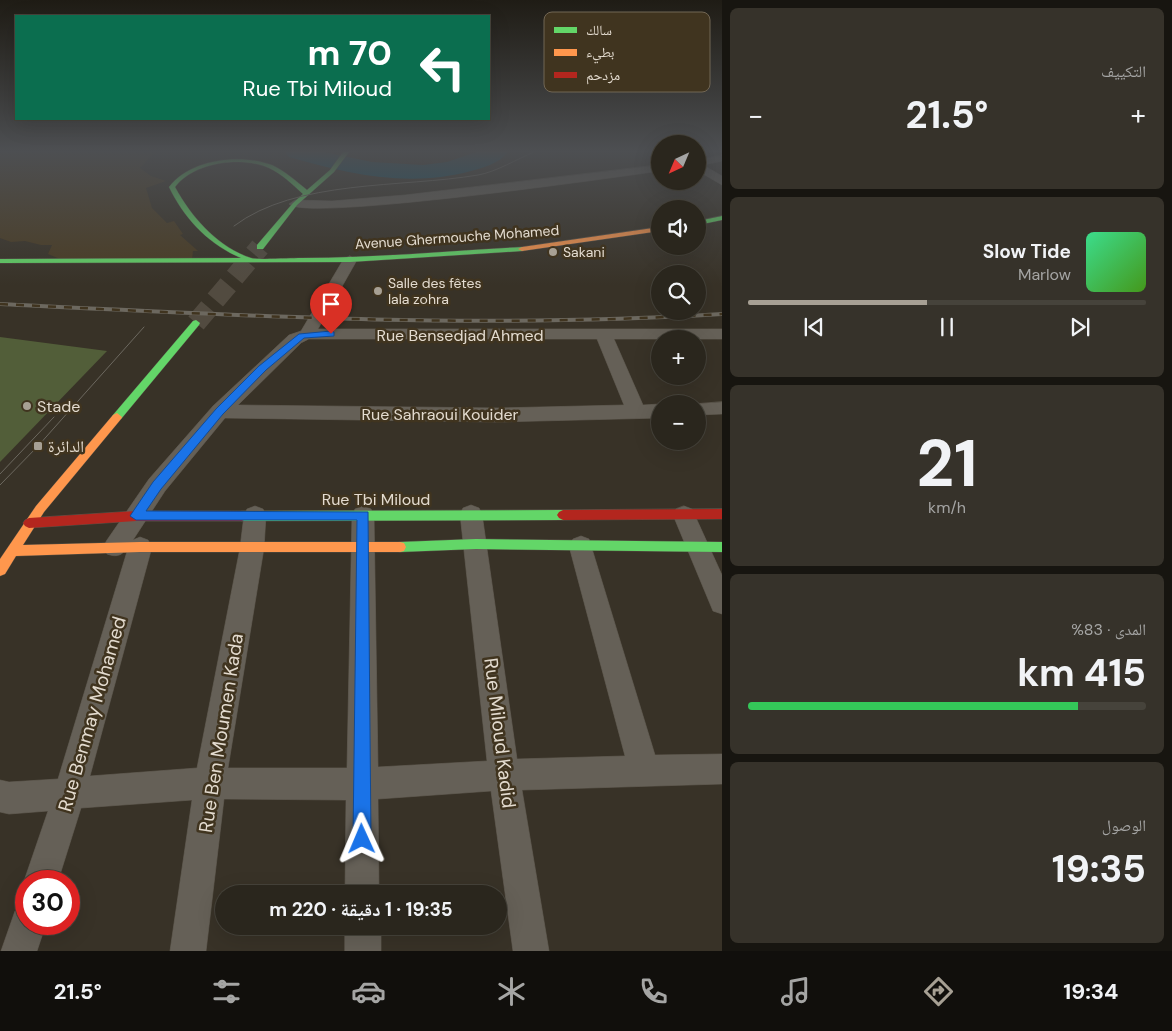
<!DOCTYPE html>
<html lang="ar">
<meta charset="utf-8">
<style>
:root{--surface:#2a261d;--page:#36322a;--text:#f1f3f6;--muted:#a5a5a4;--line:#46433b;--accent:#a7a094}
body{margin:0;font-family:"DM Sans","Noto Naskh Arabic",sans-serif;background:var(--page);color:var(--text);direction:rtl;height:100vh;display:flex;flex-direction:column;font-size:19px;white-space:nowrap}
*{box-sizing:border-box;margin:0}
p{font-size:16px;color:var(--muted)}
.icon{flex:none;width:28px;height:28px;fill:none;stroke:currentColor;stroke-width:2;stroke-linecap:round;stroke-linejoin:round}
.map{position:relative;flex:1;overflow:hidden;direction:ltr}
.sheet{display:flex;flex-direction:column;gap:8px;padding:8px;background:#171510;width:450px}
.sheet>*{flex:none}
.top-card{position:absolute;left:15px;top:15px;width:475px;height:105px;border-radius:0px;box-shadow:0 5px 20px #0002,0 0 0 1px var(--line);direction:rtl;background:#0b6e4f;color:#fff;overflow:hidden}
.needle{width:32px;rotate:224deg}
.fabs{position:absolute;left:651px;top:135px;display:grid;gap:10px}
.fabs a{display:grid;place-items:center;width:55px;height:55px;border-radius:50%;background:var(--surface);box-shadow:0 5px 20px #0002,0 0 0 1px var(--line);font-size:25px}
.speed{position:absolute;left:15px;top:870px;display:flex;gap:10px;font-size:25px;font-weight:700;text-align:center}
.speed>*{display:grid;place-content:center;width:65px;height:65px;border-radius:50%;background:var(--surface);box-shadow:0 5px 20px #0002,0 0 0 1px var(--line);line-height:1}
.speed .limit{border:8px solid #d22;background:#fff;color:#111}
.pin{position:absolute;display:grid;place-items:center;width:42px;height:42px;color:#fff;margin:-51px -21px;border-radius:50% 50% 50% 0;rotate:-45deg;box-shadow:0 0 5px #0007}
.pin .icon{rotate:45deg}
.me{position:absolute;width:55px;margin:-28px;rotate:359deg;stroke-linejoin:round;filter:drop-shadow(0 0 4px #0008)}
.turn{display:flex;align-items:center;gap:18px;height:105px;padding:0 15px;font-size:22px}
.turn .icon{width:65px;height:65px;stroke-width:2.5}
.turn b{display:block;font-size:35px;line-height:42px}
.big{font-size:38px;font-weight:700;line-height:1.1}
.sheet .card{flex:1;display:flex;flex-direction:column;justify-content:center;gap:8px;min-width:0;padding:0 18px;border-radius:8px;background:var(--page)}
.sheet .dial{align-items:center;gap:0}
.dial b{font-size:65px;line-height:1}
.song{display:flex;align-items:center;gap:15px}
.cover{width:60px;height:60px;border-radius:8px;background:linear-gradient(135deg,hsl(150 70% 55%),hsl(100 70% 35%))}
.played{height:5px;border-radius:2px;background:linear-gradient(90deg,var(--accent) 45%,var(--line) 45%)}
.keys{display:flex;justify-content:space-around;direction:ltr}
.heat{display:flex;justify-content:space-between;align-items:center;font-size:28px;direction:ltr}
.charge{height:8px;border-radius:4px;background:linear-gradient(90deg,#34c759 83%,var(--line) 0)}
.trip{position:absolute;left:215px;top:885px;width:292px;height:50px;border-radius:25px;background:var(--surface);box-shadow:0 5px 20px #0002,0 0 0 1px var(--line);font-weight:700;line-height:50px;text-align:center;direction:rtl}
.tab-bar{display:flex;height:80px;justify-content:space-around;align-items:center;background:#110f0c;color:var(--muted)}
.tab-bar .icon{width:35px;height:35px}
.tab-bar .active{color:var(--accent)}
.tab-bar b{font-size:22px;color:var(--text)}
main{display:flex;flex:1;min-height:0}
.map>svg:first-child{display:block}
.built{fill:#4a3c23}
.green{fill:#525e39}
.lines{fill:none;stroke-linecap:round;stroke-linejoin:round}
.river{fill:#0c5169;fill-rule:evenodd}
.secondary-tunnel{stroke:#524b40;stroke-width:20;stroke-dasharray:20 10;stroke-linecap:butt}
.street-casing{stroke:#565046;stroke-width:1}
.fast-casing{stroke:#565046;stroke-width:1}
.slow-casing{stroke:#565046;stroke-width:1}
.jam-casing{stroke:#565046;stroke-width:1}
.street{fill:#656057;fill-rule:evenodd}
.fast{fill:#63d668;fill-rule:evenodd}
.slow{fill:#ff974d;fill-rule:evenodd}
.jam{fill:#b3261e;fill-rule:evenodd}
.tram{stroke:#6c685f;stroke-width:1}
.rail-casing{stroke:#6c685f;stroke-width:4}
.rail{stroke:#40341f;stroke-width:2.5;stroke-dasharray:8;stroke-linecap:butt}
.route{fill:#1a73e8;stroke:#114b97}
.poi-dot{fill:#a7a094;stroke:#40341f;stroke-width:2}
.labels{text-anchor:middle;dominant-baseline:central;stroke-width:5;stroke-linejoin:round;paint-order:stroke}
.far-street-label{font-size:14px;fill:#e3dbcf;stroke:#40341f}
.far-poi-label{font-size:14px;fill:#e3dbcf;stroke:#40341f;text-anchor:start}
.street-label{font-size:16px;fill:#e3dbcf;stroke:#40341f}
.poi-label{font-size:16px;fill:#e3dbcf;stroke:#40341f;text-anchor:start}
.near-street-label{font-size:19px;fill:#e3dbcf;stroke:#40341f}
.key{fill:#40341f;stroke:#716654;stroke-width:1}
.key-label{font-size:14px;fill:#e3dbcf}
</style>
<main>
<section class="sheet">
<div class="card"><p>التكييف</p>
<div class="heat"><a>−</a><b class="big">21.5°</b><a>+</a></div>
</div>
<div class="card">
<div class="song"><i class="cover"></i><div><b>Slow Tide</b><p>Marlow</p></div></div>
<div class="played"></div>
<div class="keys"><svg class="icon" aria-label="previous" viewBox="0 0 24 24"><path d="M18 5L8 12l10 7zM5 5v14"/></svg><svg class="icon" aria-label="pause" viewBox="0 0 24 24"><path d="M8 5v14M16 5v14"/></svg><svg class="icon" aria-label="next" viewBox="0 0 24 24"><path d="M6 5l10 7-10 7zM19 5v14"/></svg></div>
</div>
<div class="card dial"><b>21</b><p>km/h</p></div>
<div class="card"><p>المدى · 83%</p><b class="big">415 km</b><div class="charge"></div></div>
<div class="card"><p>الوصول</p><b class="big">19:35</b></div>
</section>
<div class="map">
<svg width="722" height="951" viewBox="0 0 722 951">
<rect width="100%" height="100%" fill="#383227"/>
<path class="built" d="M 0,152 L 155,152 L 140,168 L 151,176 L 166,181 L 146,188 L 152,208 L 167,223 L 174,221 L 183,234 L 180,235 L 198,251 L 193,251 L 192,260 L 60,259 L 48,254 L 52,245 L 41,245 L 25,241 L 11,242 L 0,238 Z"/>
<path class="green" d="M 0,337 L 107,351 L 0,462 Z"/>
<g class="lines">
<path class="river" d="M 285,152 L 324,152 L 372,162 L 423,165 L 447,162 L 476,152 L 508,152 C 500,163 483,168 471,171 C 408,188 349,174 289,157 Z"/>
<path class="secondary-tunnel" d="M 196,323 L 260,247"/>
<g class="street-casing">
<path id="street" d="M 722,155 L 722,161 L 703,165 L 722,176 L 722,185 L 698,171 L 698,160 Z
M 660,165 L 660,171 C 617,177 304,222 289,204 L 295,200 L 332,201 L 405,195 Z
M 350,256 L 357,260 L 318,329 L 722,329 L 722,339 L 614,339 L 643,405 L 660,404 L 660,418 L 498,422 L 225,418 L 165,491 L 133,540 L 140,537 L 148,540 L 152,547 L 90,776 L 197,768 L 240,548 L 244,515 L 247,509 L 255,506 L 263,509 L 266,515 L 264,548 L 228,768 L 347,768 L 352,515 L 355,509 L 363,506 L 371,509 L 374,515 L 378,767 L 487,761 L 460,514 L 463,508 L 471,505 L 479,508 L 482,514 L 517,759 L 625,756 L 569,546 L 573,539 L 581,536 L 589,539 L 655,755 L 722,754 L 722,784 L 522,790 L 549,951 L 513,951 L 491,791 L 378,799 L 379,894 L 345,894 L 346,800 L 224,799 L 206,951 L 170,951 L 192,800 L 81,808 L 58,881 L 26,881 L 26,887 L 24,881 L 48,811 L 9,814 L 0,812 L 0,780 L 9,782 L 58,779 L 129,545 C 123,555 118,558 107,554 L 103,547 L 107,540 L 149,479 L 213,406 L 289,335 L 301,331 L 343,260 ZM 309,339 L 597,339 L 624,405 L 498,408 L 238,405 L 301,343 Z
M 722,402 L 722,414 L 698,415 L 698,404 L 694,404 Z
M 684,506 L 692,509 L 722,575 L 722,614 L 713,611 L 673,515 L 676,509 Z
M 26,907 L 26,924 L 46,924 L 37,951 L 1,951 L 15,911 Z
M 345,926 L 381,926 L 381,951 L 345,951 Z"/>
</g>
<g class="fast-casing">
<path id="fast" d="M 343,152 L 349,152 L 334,172 L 297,205 L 263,249 L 257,249 L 257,245 L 293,203 L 303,194 C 292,184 282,174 269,168 C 241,156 194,162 175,187 C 191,217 219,248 251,258 C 259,260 291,258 301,258 C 375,258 448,251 522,247 L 526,249 L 522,251 L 350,262 L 0,263 L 0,259 L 241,258 C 208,244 184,218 169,187 C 190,159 240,153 272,165 C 285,171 296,181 307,190 L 330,170 Z
M 722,216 L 722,220 L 698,225 L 698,221 Z
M 196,320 L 200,323 L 199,325 L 121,419 L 113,419 L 112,417 L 113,415 L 193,321 Z
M 563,510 L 567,512 L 569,515 L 567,518 L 563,520 L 242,521 L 238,519 L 236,516 L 238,513 L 242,511 Z
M 476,539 L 722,542 L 722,552 L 476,549 L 400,552 L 396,551 L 394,547 L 396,543 L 400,542 Z"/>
</g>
<g class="slow-casing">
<path id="slow" d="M 660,227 L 660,231 L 522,251 L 518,249 L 522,247 Z
M 117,413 L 122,417 L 121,419 L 44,512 L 23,545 L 140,542 L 400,542 L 404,543 L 406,547 L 404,551 L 400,552 L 140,552 L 16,556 L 5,574 L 0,576 L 0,559 L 36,506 L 113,415 Z"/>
</g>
<g class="jam-casing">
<path id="jam" d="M 722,509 L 722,519 L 563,520 L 559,518 L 557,515 L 559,512 L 563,510 Z
M 136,511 L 242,511 L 246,513 L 248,516 L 246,519 L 242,521 L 136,521 L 29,528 L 25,526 L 23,523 L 25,520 L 29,518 Z"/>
</g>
<use href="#street" class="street"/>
<use href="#fast" class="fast"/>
<use href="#slow" class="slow"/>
<use href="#jam" class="jam"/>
<path class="tram" d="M 234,226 C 296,179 402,188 478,175 C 496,172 517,159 534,152
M 0,474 L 54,417
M 0,485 L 38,446 L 144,327"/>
<g class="rail-casing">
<path id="rail" d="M 0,304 C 241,316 481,329 722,314"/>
</g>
<use href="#rail" class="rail"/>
</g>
<linearGradient id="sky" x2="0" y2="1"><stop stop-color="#1f1c15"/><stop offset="0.53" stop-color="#4d4f52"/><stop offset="1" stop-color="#4d4f52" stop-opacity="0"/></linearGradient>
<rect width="722" height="285" fill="url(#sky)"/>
<path class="route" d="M 331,331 L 334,332 L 334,336 L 304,338 L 266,370 L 223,414 L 161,489 L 146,511 L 368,512 L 371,839 L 368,845 L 362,848 L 356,845 L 353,839 L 357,520 L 136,520 L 130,516 L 153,482 L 216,409 L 259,366 L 299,334 Z"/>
<g class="poi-dot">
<circle cx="553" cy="252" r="5"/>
<circle cx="378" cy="291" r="5"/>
<circle cx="27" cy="406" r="5"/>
<rect x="33" y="441" width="10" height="10" rx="2.5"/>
</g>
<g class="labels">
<g class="far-street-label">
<text transform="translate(457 237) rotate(-4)">Avenue Ghermouche Mohamed</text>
</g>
<g class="far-poi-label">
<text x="563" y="252">Sakani</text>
<text x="388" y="283">Salle des fêtes<tspan x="388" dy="16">lala zohra</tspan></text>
</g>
<g class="street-label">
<text x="460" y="335">Rue Bensedjad Ahmed</text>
<text x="440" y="414">Rue Sahraoui Kouider</text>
<text x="376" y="499">Rue Tbi Miloud</text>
</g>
<g class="poi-label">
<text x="37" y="406">Stade</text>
<text x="48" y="446">الدائرة</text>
</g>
<g class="near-street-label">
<text transform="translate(92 714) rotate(-74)">Rue Benmay Mohamed</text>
<text transform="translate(221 733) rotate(-81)">Rue Ben Moumen Kada</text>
<text transform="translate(500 733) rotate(83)">Rue Miloud Kadid</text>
</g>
</g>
<rect x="544" y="12" width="166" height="80" rx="8" class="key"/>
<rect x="554" y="27" width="23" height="6" fill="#63d668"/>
<rect x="554" y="49" width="23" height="7" fill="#ff974d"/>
<rect x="554" y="72" width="23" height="6" fill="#b3261e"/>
<g class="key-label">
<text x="586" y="35">سالك</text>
<text x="586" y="57">بطيء</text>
<text x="586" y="80">مزدحم</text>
</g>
</svg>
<div class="fabs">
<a><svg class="needle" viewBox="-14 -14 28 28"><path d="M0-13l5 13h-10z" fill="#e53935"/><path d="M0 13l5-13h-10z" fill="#a5a5a4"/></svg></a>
<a><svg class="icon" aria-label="sound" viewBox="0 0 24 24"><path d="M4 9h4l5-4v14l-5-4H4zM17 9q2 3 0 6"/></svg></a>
<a><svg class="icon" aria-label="search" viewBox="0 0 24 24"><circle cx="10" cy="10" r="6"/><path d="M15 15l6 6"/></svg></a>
<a>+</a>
<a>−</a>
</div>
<div class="speed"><div class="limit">30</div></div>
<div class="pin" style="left:331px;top:334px;background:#d93025"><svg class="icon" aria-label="arrive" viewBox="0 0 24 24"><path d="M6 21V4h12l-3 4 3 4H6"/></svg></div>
<svg class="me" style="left:362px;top:839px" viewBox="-20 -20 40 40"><path d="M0-17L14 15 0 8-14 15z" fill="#1a73e8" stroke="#fff" stroke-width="4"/></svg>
<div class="trip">19:35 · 1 دقيقة · 220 m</div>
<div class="top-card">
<div class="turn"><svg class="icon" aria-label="left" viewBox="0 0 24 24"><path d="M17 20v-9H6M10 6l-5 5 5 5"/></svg><div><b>70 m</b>Rue Tbi Miloud</div></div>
</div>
</div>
</main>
<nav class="tab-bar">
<b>19:34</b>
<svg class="icon active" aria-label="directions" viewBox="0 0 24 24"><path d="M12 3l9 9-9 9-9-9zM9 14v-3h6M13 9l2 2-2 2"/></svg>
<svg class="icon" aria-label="music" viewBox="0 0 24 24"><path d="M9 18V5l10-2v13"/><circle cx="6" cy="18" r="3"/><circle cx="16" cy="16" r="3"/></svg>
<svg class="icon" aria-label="phone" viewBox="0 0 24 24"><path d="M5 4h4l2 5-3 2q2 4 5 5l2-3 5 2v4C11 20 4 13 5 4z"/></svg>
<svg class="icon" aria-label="climate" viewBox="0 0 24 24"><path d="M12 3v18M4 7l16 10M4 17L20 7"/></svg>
<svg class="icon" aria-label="car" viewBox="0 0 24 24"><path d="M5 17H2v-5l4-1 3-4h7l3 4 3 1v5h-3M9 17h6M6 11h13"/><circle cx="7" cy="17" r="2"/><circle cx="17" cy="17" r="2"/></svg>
<svg class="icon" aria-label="filters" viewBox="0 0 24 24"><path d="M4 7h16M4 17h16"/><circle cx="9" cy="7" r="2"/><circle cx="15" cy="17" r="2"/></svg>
<b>21.5°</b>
</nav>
